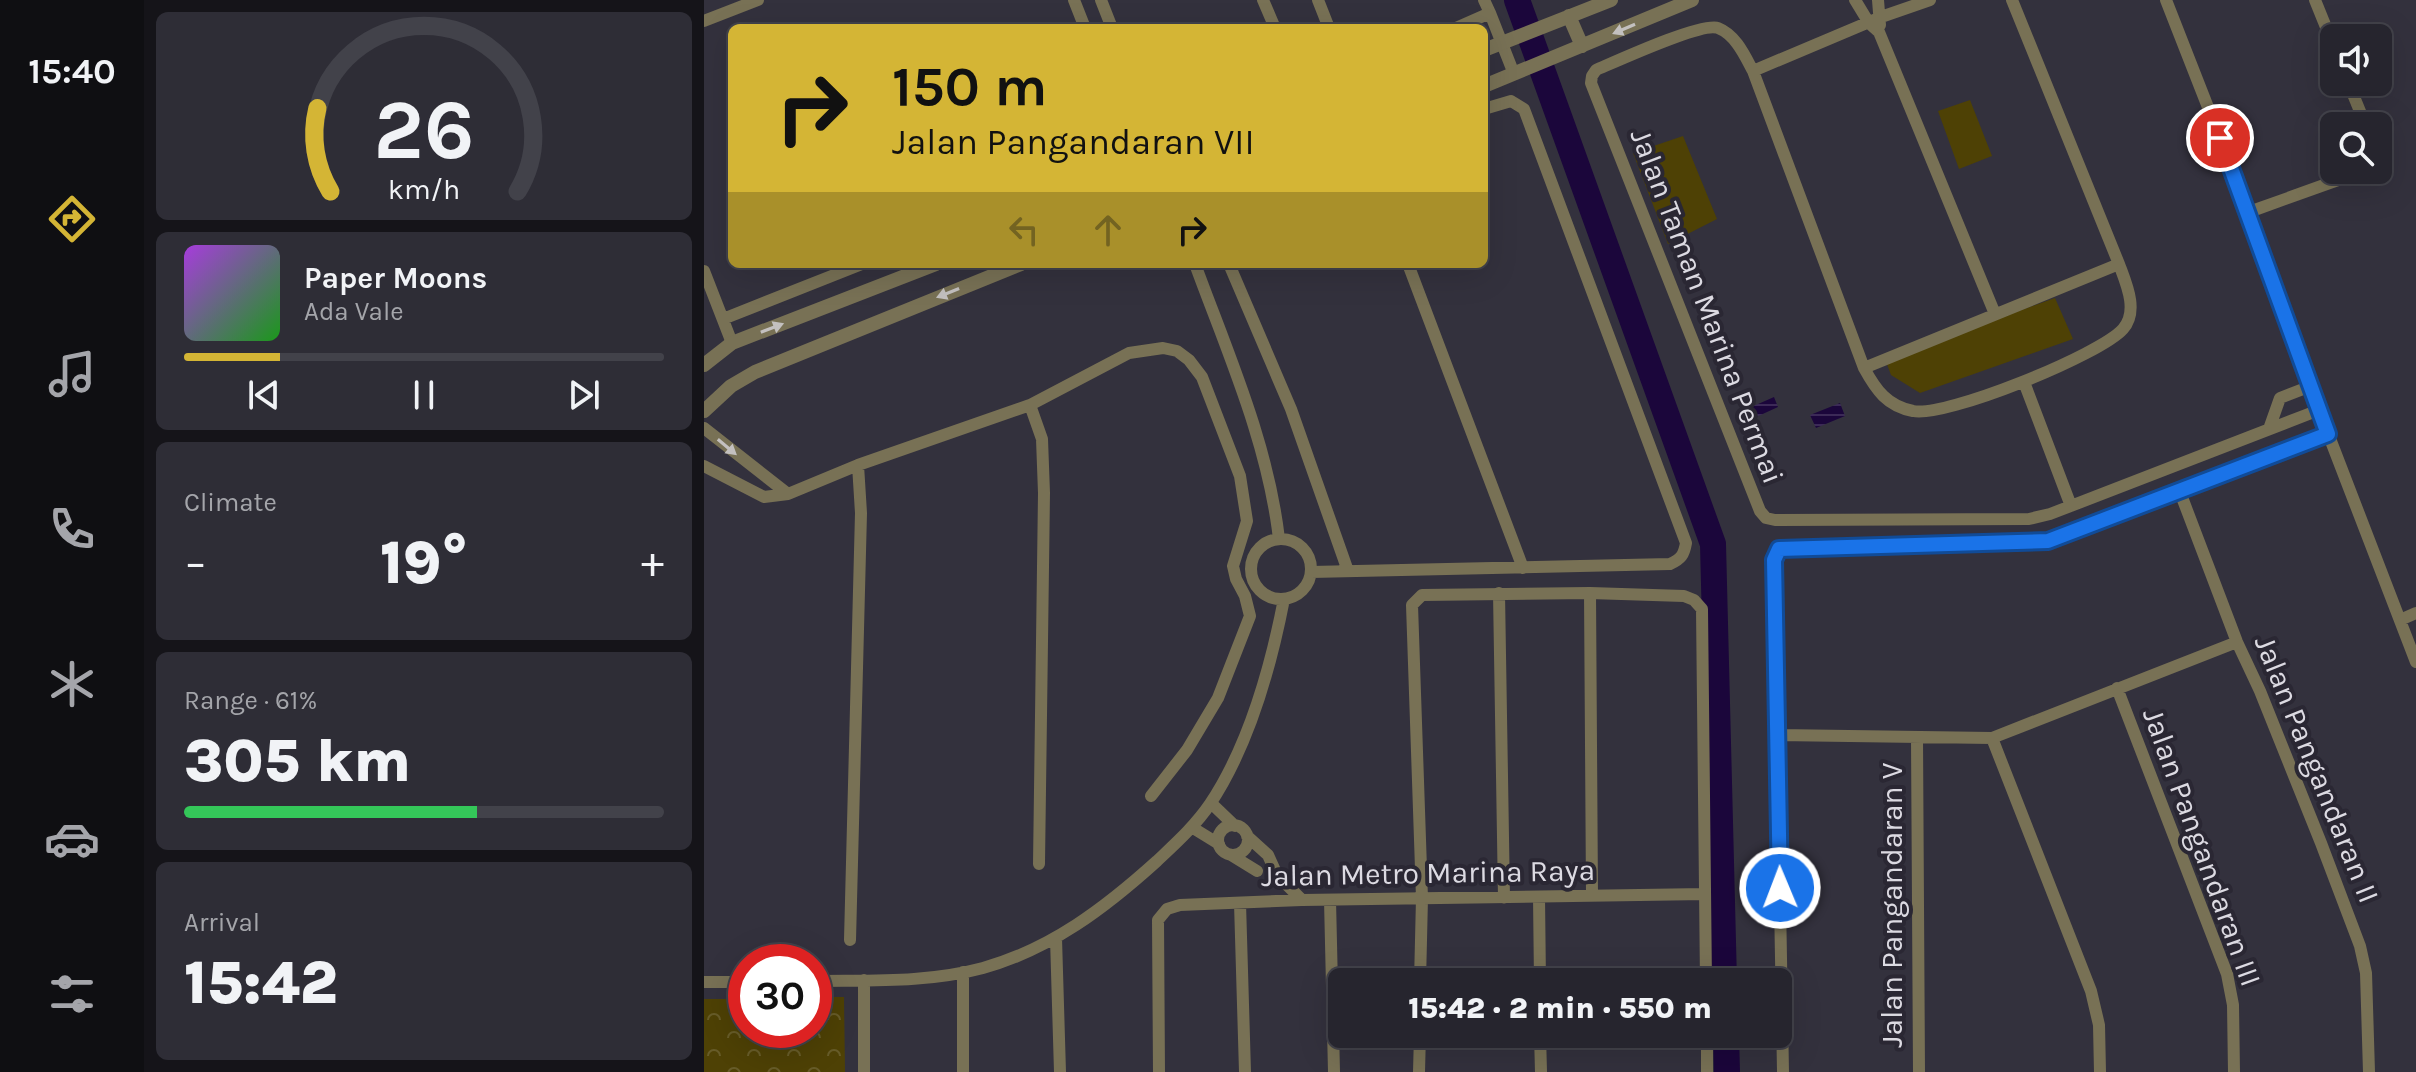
<!DOCTYPE html>
<meta charset="utf-8">
<style>
:root{--surface:#26252e;--page:#2e2d36;--text:#f1f3f6;--muted:#a4a5aa;--line:#42424a;--accent:#d4b535}
body{margin:0;font-family:Karla,sans-serif;background:var(--page);color:var(--text);height:100vh;display:flex;flex-direction:column;font-size:30px;white-space:nowrap}
*{box-sizing:border-box;margin:0}
p{font-size:26px;color:var(--muted)}
.icon{flex:none;width:44px;height:44px;fill:none;stroke:currentColor;stroke-width:2;stroke-linecap:round;stroke-linejoin:round}
.map{position:relative;flex:1;overflow:hidden}
.sheet{display:flex;flex-direction:column;gap:12px;padding:12px;background:#151419;width:560px}
.sheet>*{flex:none}
.hud{position:absolute;left:24px;top:24px;width:760px;height:244px;border-radius:12px;box-shadow:0 8px 32px #0002,0 0 0 2px var(--line);background:#d4b535;color:#111;overflow:hidden}
.buttons{position:absolute;left:1616px;top:24px;display:grid;gap:16px}
.buttons a{display:grid;place-items:center;width:72px;height:72px;border-radius:12px;background:var(--surface);box-shadow:0 8px 32px #0002,0 0 0 2px var(--line);font-size:40px}
.speed{position:absolute;left:24px;top:944px;display:flex;gap:16px;font-size:40px;font-weight:700;text-align:center}
.speed>*{display:grid;place-content:center;width:104px;height:104px;border-radius:50%;background:var(--surface);box-shadow:0 8px 32px #0002,0 0 0 2px var(--line);line-height:1}
.speed .limit{border:12px solid #d22;background:#fff;color:#111}
.pin{position:absolute;display:grid;place-items:center;width:68px;height:68px;color:#fff;margin:-34px;border:4px solid #fff;border-radius:50%;box-shadow:0 2px 8px #0007}
.me{position:absolute;width:88px;margin:-44px;rotate:359deg;stroke-linejoin:round;filter:drop-shadow(0 0 6px #0008)}
.turn{display:flex;align-items:center;gap:28px;height:168px;padding:0 32px;font-size:36px}
.turn .icon{width:104px;height:104px;stroke-width:2.5}
.turn b{display:block;font-size:56px;line-height:68px}
.lanes{display:flex;align-items:center;height:76px;padding:0 32px;background:#0003;justify-content:center;gap:40px;direction:ltr}
.lanes .off{opacity:.35}
.big{font-size:60px;font-weight:800;line-height:1.1}
.sheet .card{flex:1;display:flex;flex-direction:column;justify-content:center;gap:12px;min-width:0;padding:0 28px;border-radius:12px;background:var(--page)}
.sheet .dial{align-items:center;gap:0}
.dial svg{height:208px;overflow:visible;fill:none;stroke:var(--line);stroke-width:7;stroke-linecap:round;text-anchor:middle}
.dial text{fill:var(--text);stroke:none}
.song{display:flex;align-items:center;gap:24px}
.cover{width:96px;height:96px;border-radius:12px;background:linear-gradient(135deg,hsl(280 70% 55%),hsl(120 70% 35%))}
.played{height:8px;border-radius:4px;background:linear-gradient(90deg,var(--accent) 20%,var(--line) 20%)}
.keys{display:flex;justify-content:space-around;direction:ltr}
.heat{display:flex;justify-content:space-between;align-items:center;font-size:44px;direction:ltr}
.charge{height:12px;border-radius:6px;background:linear-gradient(90deg,#34c759 61%,var(--line) 0)}
.trip{position:absolute;left:624px;top:968px;width:464px;height:80px;border-radius:12px;background:var(--surface);box-shadow:0 8px 32px #0002,0 0 0 2px var(--line);font-weight:800;line-height:80px;text-align:center}
main{display:flex;flex:1;min-height:0}
.menu{display:flex;flex-direction:column;width:144px;justify-content:space-around;align-items:center;background:#0f0f12;color:var(--muted)}
.menu .icon{width:56px;height:56px}
.menu .active{color:var(--accent)}
.menu b{font-size:36px;color:var(--text)}
.map>svg:first-child{display:block}
.grass{fill:#4e4105}
.forest{fill:url(#forest-crowns)}
.water{fill:url(#water-rules)}
.lines{fill:none;stroke-linecap:round;stroke-linejoin:round}
.river{stroke:#1b063b;stroke-width:26}
.minor{stroke:#787155;stroke-width:12}
.tertiary{stroke:#787155;stroke-width:14}
.oneway{fill:#c3c0bf}
.route-casing{stroke:#114b97;stroke-width:20}
.route{stroke:#1a73e8;stroke-width:14}
.labels{text-anchor:middle;dominant-baseline:central;stroke-width:8;stroke-linejoin:round;paint-order:stroke}
.street-label{font-size:30px;fill:#dcdae2;stroke:#2a2733}
</style>
<main>
<nav class="menu">
<b>15:40</b>
<svg class="icon active" aria-label="directions" viewBox="0 0 24 24"><path d="M12 3l9 9-9 9-9-9zM9 14v-3h6M13 9l2 2-2 2"/></svg>
<svg class="icon" aria-label="music" viewBox="0 0 24 24"><path d="M9 18V5l10-2v13"/><circle cx="6" cy="18" r="3"/><circle cx="16" cy="16" r="3"/></svg>
<svg class="icon" aria-label="phone" viewBox="0 0 24 24"><path d="M5 4h4l2 5-3 2q2 4 5 5l2-3 5 2v4C11 20 4 13 5 4z"/></svg>
<svg class="icon" aria-label="climate" viewBox="0 0 24 24"><path d="M12 3v18M4 7l16 10M4 17L20 7"/></svg>
<svg class="icon" aria-label="car" viewBox="0 0 24 24"><path d="M5 17H2v-5l4-1 3-4h7l3 4 3 1v5h-3M9 17h6M6 11h13"/><circle cx="7" cy="17" r="2"/><circle cx="17" cy="17" r="2"/></svg>
<svg class="icon" aria-label="filters" viewBox="0 0 24 24"><path d="M4 7h16M4 17h16"/><circle cx="9" cy="7" r="2"/><circle cx="15" cy="17" r="2"/></svg>
</nav>
<section class="sheet">
<div class="card dial"><svg viewBox="0 0 100 80">
<path d="M14 69A42 42 0 1 1 86 69"/>
<path d="M14 69A42 42 0 0 1 9 37" stroke="#d4b535"/>
<text x="50" y="56" font-size="32" font-weight="700">26</text>
<text x="50" y="72" font-size="11">km/h</text>
</svg></div>
<div class="card">
<div class="song"><i class="cover"></i><div><b>Paper Moons</b><p>Ada Vale</p></div></div>
<div class="played"></div>
<div class="keys"><svg class="icon" aria-label="previous" viewBox="0 0 24 24"><path d="M18 5L8 12l10 7zM5 5v14"/></svg><svg class="icon" aria-label="pause" viewBox="0 0 24 24"><path d="M8 5v14M16 5v14"/></svg><svg class="icon" aria-label="next" viewBox="0 0 24 24"><path d="M6 5l10 7-10 7zM19 5v14"/></svg></div>
</div>
<div class="card"><p>Climate</p>
<div class="heat"><a>−</a><b class="big">19°</b><a>+</a></div>
</div>
<div class="card"><p>Range · 61%</p><b class="big">305 km</b><div class="charge"></div></div>
<div class="card"><p>Arrival</p><b class="big">15:42</b></div>
</section>
<div class="map">
<svg width="1712" height="1072" viewBox="0 0 1712 1072">
<defs>
<pattern id="forest-crowns" width="20" height="18" patternUnits="userSpaceOnUse" patternTransform="scale(2)"><rect width="20" height="18" fill="#4e4105"/><path d="M2 6a3 3 0 1 1 6 0M12 15a3 3 0 1 1 6 0" fill="none" stroke="#675c29"/></pattern>
<pattern id="water-rules" width="6" height="5" patternUnits="userSpaceOnUse" patternTransform="scale(2)"><rect width="6" height="5" fill="#1b063b"/><path d="M0 2.5h6" fill="none" stroke="#3c2a57"/></pattern>
</defs>
<rect width="100%" height="100%" fill="#33313d"/>
<path class="grass" d="M 1266,100 L 1288,156 L 1255,169 L 1234,111 Z
M 979,136 L 1013,219 L 964,244 L 929,153 Z
M 1351,298 L 1369,339 L 1216,393 L 1187,375 L 1181,359 Z"/>
<path class="forest" d="M 110,997 L 140,997 L 141,1072 L 0,1072 L 0,999 L 42,999 L 42,1030 L 110,1030 Z"/>
<path class="water" d="M 1070,397 L 1074,407 L 1050,418 L 1045,408 Z
M 1136,403 L 1141,416 L 1112,428 L 1106,415 Z"/>
<g class="lines">
<path class="river" d="M 813,0 L 1009,544 L 1020,982
M 1022,1034 L 1023,1072"/>
<path class="minor" d="M 370,0 L 381,28
M 397,0 L 408,28
M 559,0 L 571,28
M 614,0 L 625,28
M 1151,0 L 1165,23 L 1175,32 L 1291,314
M 1174,0 L 1176,25
M 1308,0 L 1415,264 C 1422,283 1435,311 1419,329 C 1396,355 1241,418 1209,411 C 1183,406 1172,390 1160,368 L 1049,71 C 1041,56 1032,35 1014,28 C 998,22 913,61 892,70 L 888,76 L 887,83 L 1056,511 L 1062,518 L 1071,520 L 1325,519 L 1346,514 L 1615,410
M 1462,0 L 1545,212 L 1615,410 L 1712,662
M 1611,0 L 1630,47
M 786,13 L 810,74
M 0,21 L 54,0
M 752,28 L 786,13 L 780,0
M 1049,71 L 1177,17 L 1226,0
M 1644,82 L 1662,126
M 1545,212 L 1662,170
M 491,264 C 524,354 564,443 575,539
M 525,264 L 587,409 L 644,571
M 704,264 L 819,568
M 0,271 L 28,343
M 19,319 L 158,264
M 1160,368 L 1415,264
M 1320,382 L 1367,506
M 326,405 L 338,439 L 340,493 L 335,864
M 0,428 L 84,494
M 1565,429 L 1576,398 L 1607,386
M 0,466 L 60,497 L 84,494 L 154,465 L 326,405 L 425,353 L 459,348 L 473,351 L 485,360 L 498,377 L 536,476 L 543,521 L 529,566 L 532,579 L 541,596 L 546,616 L 514,698 L 483,750 L 447,796
M 1476,492 L 1533,642 L 1556,691 L 1617,843 L 1656,946 L 1662,973 L 1665,1072
M547 569a30 30 0 1 1 60 0a30 30 0 1 1-60 0Z
M 607,572 L 966,564 C 977,559 980,555 982,543 L 820,109 L 807,101 L 780,109
M 795,593 L 800,898
M 886,593 L 888,895
M 1696,620 L 1712,613
M 1413,688 L 1523,974 L 1529,1005 L 1530,1072
M 1074,735 L 1288,738 L 1533,642
M 1213,738 L 1215,1072
M 1288,738 L 1387,991 L 1395,1025 L 1396,1072
M 507,803 L 531,826
M514 840a15 15 0 1 1 30 0a15 15 0 1 1-30 0Z
M 489,828 L 515,844
M 543,836 L 564,855 L 573,875 L 598,900
M 527,855 L 553,871
M 835,897 L 836,982
M 626,900 L 630,1072
M 536,903 L 541,1072
M 352,938 L 356,1072
M 146,940 L 157,513 L 154,465
M 259,972 L 259,1072
M 160,980 L 160,1072
M 110,981 C 167,980 223,983 279,968 C 347,949 401,908 453,861 C 472,843 491,826 506,804 C 544,747 567,666 580,599
M 0,982 L 42,982
M 716,982 L 718,898 L 708,605 L 718,595 L 886,593 L 980,596 L 990,600 L 998,609 L 1002,982
M 836,1034 L 837,1072
M 1003,1034 L 1003,1072
M 455,1072 L 454,920 L 463,909 L 476,905 L 598,900 L 1001,894
M 715,1072 L 716,1034
M 1079,1072 L 1070,560 L 1072,552 L 1077,548 L 1344,541 L 1624,434"/>
<path class="tertiary" d="M 865,16 L 878,46
M 780,50 L 907,0
M 780,86 L 988,0
M 0,365 L 28,343 L 232,264
M 0,411 L 27,386 L 51,372 L 317,264"/>
</g>
<defs><path id="oneway-solid" d="M-6-.8H1V-3.2L6.5 0L1 3.2V.8H-6Z" transform="scale(2)"/></defs>
<g class="oneway">
<use href="#oneway-solid" transform="translate(920 29) rotate(157)"/>
<use href="#oneway-solid" transform="translate(244 293) rotate(158)"/>
<use href="#oneway-solid" transform="translate(68 328) rotate(-21)"/>
<use href="#oneway-solid" transform="translate(23 447) rotate(40)"/>
</g>
<g class="lines">
<g class="route-casing">
<path id="route" d="M 1076,888 L 1070,560 L 1075,549 L 1344,541 L 1624,434 L 1516,138"/>
</g>
<use href="#route" class="route"/>
</g>
<g class="labels">
<g class="street-label">
<text transform="translate(1003 306) rotate(69)">Jalan Taman Marina Permai</text>
<text transform="translate(1613 769) rotate(68)">Jalan Pangandaran II</text>
<text transform="translate(1498 847) rotate(70)">Jalan Pangandaran III</text>
<text transform="translate(724 873) rotate(-1)">Jalan Metro Marina Raya</text>
<text transform="translate(1188 905) rotate(-90)">Jalan Pangandaran V</text>
</g>
</g>
</svg>
<div class="buttons">
<a><svg class="icon" aria-label="sound" viewBox="0 0 24 24"><path d="M4 9h4l5-4v14l-5-4H4zM17 9q2 3 0 6"/></svg></a>
<a><svg class="icon" aria-label="search" viewBox="0 0 24 24"><circle cx="10" cy="10" r="6"/><path d="M15 15l6 6"/></svg></a>
</div>
<div class="speed"><div class="limit">30</div></div>
<div class="pin" style="left:1516px;top:138px;background:#d93025"><svg class="icon" aria-label="arrive" viewBox="0 0 24 24"><path d="M6 21V4h12l-3 4 3 4H6"/></svg></div>
<svg class="me" style="left:1076px;top:888px" viewBox="-20 -20 40 40"><circle r="17" fill="#1a73e8" stroke="#fff" stroke-width="3"/><path d="M0-11L8 9 0 5-8 9z" fill="#fff"/></svg>
<div class="trip">15:42 · 2 min · 550 m</div>
<div class="hud">
<div class="turn"><svg class="icon" aria-label="right" viewBox="0 0 24 24"><path d="M7 20v-9h11M14 6l5 5-5 5"/></svg><div><b>150 m</b>Jalan Pangandaran VII</div></div>
<div class="lanes"><svg class="icon off" aria-label="left" viewBox="0 0 24 24"><path d="M17 20v-9H6M10 6l-5 5 5 5"/></svg><svg class="icon off" aria-label="ahead" viewBox="0 0 24 24"><path d="M12 20V5M6 11l6-6 6 6"/></svg><svg class="icon" aria-label="right" viewBox="0 0 24 24"><path d="M7 20v-9h11M14 6l5 5-5 5"/></svg></div>
</div>
</div>
</main>
